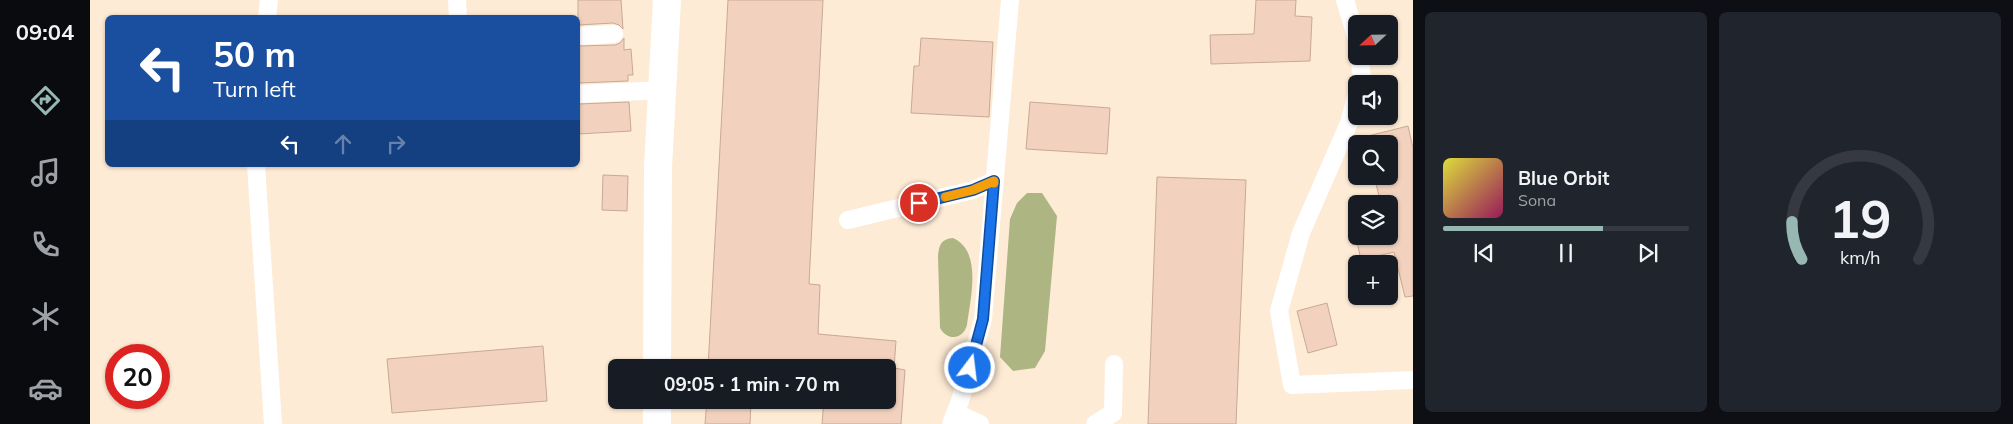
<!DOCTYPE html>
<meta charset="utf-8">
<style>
:root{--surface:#171b24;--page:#20242c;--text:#f1f3f6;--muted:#9ea1a6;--line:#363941;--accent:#97b7b2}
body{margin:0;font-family:Mulish,sans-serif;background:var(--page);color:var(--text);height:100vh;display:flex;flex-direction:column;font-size:19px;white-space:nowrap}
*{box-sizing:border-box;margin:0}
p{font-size:16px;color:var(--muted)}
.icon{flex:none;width:28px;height:28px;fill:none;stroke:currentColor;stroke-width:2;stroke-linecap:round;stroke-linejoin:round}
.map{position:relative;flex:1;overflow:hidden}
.panel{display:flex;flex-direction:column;gap:12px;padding:12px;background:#0d0f14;width:600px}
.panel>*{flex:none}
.hud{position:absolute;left:15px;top:15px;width:475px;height:152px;border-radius:8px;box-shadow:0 1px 4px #0004;background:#1a4fa0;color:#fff;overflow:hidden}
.needle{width:32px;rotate:248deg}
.controls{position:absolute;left:1258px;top:15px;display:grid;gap:10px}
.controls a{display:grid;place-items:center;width:50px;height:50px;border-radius:8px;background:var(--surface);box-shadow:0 1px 4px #0004;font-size:25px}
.speed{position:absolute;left:15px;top:344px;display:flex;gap:10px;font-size:25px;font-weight:700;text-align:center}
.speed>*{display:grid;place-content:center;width:65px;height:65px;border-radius:50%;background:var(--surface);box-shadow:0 1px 4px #0004;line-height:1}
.speed .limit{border:8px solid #d22;background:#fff;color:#111}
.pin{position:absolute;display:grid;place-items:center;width:42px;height:42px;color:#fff;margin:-21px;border:2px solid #fff;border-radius:50%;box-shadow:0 1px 5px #0007}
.me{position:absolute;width:55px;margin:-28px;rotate:15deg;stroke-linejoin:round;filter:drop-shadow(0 0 4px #0008)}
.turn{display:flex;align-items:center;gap:18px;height:105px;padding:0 25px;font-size:22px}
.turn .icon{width:65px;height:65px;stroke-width:2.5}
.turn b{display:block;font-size:35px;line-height:42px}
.lanes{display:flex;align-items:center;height:48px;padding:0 25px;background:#0003;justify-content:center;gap:25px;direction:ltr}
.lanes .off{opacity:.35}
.panel .card{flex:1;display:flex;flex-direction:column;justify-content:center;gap:8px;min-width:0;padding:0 18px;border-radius:8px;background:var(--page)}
.panel .dial{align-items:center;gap:0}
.dial svg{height:130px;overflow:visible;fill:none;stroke:var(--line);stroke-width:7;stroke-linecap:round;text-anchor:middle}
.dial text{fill:var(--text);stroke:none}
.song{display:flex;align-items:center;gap:15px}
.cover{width:60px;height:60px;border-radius:8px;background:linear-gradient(135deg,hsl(60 70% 55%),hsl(330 70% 35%))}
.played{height:5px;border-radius:2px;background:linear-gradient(90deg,var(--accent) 65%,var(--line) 65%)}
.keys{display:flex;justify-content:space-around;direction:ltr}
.panel .tiles{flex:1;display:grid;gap:12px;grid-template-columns:repeat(2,1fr)}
.trip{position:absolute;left:518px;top:359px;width:288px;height:50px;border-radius:8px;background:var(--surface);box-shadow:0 1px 4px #0004;font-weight:700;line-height:50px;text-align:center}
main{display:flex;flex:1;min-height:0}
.tabs{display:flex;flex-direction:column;width:90px;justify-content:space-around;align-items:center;background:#090b0e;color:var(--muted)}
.tabs .icon{width:35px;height:35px}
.tabs .on{color:var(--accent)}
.tabs b{font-size:22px;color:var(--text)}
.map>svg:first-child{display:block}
.forest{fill:#adb583}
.building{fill:#f2d2be;stroke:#c7a996}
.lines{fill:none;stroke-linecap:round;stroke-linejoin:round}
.lane{stroke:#fff;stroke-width:18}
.street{stroke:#fff;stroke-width:28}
.route-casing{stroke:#114b97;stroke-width:12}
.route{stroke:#1a73e8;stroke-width:9}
.slow{stroke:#f59e0b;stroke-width:9}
</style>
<main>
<nav class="tabs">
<b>09:04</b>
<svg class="icon on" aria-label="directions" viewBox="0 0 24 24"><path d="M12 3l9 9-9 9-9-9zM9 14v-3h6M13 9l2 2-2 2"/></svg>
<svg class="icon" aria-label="music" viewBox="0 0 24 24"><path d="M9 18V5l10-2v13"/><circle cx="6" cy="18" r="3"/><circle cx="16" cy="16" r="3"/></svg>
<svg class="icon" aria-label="phone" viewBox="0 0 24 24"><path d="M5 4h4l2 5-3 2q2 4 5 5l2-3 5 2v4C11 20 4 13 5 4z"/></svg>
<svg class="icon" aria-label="climate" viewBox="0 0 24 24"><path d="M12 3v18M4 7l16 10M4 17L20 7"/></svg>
<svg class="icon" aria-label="car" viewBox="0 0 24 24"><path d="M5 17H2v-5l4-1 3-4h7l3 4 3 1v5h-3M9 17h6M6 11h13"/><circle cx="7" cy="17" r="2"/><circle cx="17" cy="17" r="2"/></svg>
</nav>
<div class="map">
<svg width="1323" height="424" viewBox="0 0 1323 424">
<rect width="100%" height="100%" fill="#feebd5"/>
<path class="forest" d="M 937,193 L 952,193 L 967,216 L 955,351 L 945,368 L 923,371 L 910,357 L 920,219 L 927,203 Z
M 863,238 C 893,251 880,300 877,325 C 873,340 857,341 850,328 L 848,256 C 849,245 851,239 863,238 Z"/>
<path class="building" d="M 488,0 L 531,0 L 533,29 L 529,25 L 523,23 L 488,25 Z
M 638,0 L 733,0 L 719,284 L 730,285 L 728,334 L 806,341 L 804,368 L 815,370 L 811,424 L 732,424 L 734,400 L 796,400 L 796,368 L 735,368 L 689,364 L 689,368 L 618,368 Z
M 1166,0 L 1206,0 L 1205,16 L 1222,17 L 1220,61 L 1121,64 L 1120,35 L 1164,34 Z
M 534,38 L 534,50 L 541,49 L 543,75 L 538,75 L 538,81 L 488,83 L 488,46 L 525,45 L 530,43 Z
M 831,38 L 903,42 L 899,117 L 821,113 L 824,66 L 829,66 Z
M 539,102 L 541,131 L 488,134 L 488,104 Z
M 940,102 L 1020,108 L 1017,154 L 936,149 Z
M 1318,126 L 1323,148 L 1323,296 L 1315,297 L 1304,252 L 1271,260 L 1265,233 L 1266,236 L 1299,236 L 1299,204 L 1291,204 L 1284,176 L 1299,176 L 1299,144 L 1276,144 L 1274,137 Z
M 513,175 L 538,176 L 537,211 L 512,210 Z
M 1067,177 L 1156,180 L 1146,424 L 1058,424 Z
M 1237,303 L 1247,345 L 1218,353 L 1207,311 Z
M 453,346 L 457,401 L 302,413 L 297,359 Z
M 617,400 L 661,400 L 660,424 L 615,424 Z"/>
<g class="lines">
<path class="lane" d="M 367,0 L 368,18
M 1255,0 L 1266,36
M 177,18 L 179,0
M 488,36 L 524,34
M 1269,56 L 1272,77 L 1270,84
M 488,94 L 573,90
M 1266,97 L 1259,123 L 1211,233 L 1189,311 L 1202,385 L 1323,380
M 166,165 L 183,424
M 758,220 L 883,190 L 904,181
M 866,413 L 890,424
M 861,424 L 870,401 L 893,319 L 920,0
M 1005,424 L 1023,413 L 1024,364"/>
<path class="street" d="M 567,368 L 568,167 L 577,0
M 567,424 L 567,400"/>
</g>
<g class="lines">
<g class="route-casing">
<path id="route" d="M 829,203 L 883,190 L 904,181 L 893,319 L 880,368"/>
</g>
<use href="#route" class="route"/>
<path class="slow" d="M 855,197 L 883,190 L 904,181 L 904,183"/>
</g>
</svg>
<div class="controls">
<a><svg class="needle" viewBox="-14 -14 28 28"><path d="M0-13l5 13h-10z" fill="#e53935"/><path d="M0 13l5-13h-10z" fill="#9ea1a6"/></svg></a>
<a><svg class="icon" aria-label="sound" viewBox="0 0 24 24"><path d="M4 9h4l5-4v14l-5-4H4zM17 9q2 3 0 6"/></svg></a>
<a><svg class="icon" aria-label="search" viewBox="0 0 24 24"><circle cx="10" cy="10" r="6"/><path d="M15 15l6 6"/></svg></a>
<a><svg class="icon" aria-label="layers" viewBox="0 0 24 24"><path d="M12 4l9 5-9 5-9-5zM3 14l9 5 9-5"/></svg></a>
<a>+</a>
</div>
<div class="speed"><div class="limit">20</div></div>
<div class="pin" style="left:829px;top:203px;background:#d93025"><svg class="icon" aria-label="arrive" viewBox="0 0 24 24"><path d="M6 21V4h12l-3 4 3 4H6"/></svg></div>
<svg class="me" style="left:880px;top:368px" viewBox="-20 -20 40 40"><circle r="17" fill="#1a73e8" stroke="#fff" stroke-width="3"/><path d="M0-11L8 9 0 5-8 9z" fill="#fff"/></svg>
<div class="trip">09:05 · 1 min · 70 m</div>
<div class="hud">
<div class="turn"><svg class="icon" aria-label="left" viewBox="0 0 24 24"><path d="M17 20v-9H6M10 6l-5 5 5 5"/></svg><div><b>50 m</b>Turn left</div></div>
<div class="lanes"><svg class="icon" aria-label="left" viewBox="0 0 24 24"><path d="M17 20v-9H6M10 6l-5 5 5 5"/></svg><svg class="icon off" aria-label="ahead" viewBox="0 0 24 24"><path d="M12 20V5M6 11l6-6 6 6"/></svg><svg class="icon off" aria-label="right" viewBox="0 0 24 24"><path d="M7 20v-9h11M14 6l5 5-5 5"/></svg></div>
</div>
</div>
<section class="panel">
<div class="tiles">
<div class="card">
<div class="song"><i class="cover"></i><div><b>Blue Orbit</b><p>Sona</p></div></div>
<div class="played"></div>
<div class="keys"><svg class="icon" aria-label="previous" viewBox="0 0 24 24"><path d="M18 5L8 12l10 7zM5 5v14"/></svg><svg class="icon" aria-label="pause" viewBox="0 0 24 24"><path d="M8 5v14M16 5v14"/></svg><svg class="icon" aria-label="next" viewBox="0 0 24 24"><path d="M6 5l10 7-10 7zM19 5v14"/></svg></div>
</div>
<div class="card dial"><svg viewBox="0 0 100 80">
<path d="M14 69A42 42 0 1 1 86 69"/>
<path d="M14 69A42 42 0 0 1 8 46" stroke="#97b7b2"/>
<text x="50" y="56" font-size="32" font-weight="700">19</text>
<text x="50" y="72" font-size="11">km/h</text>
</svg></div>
</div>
</section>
</main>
